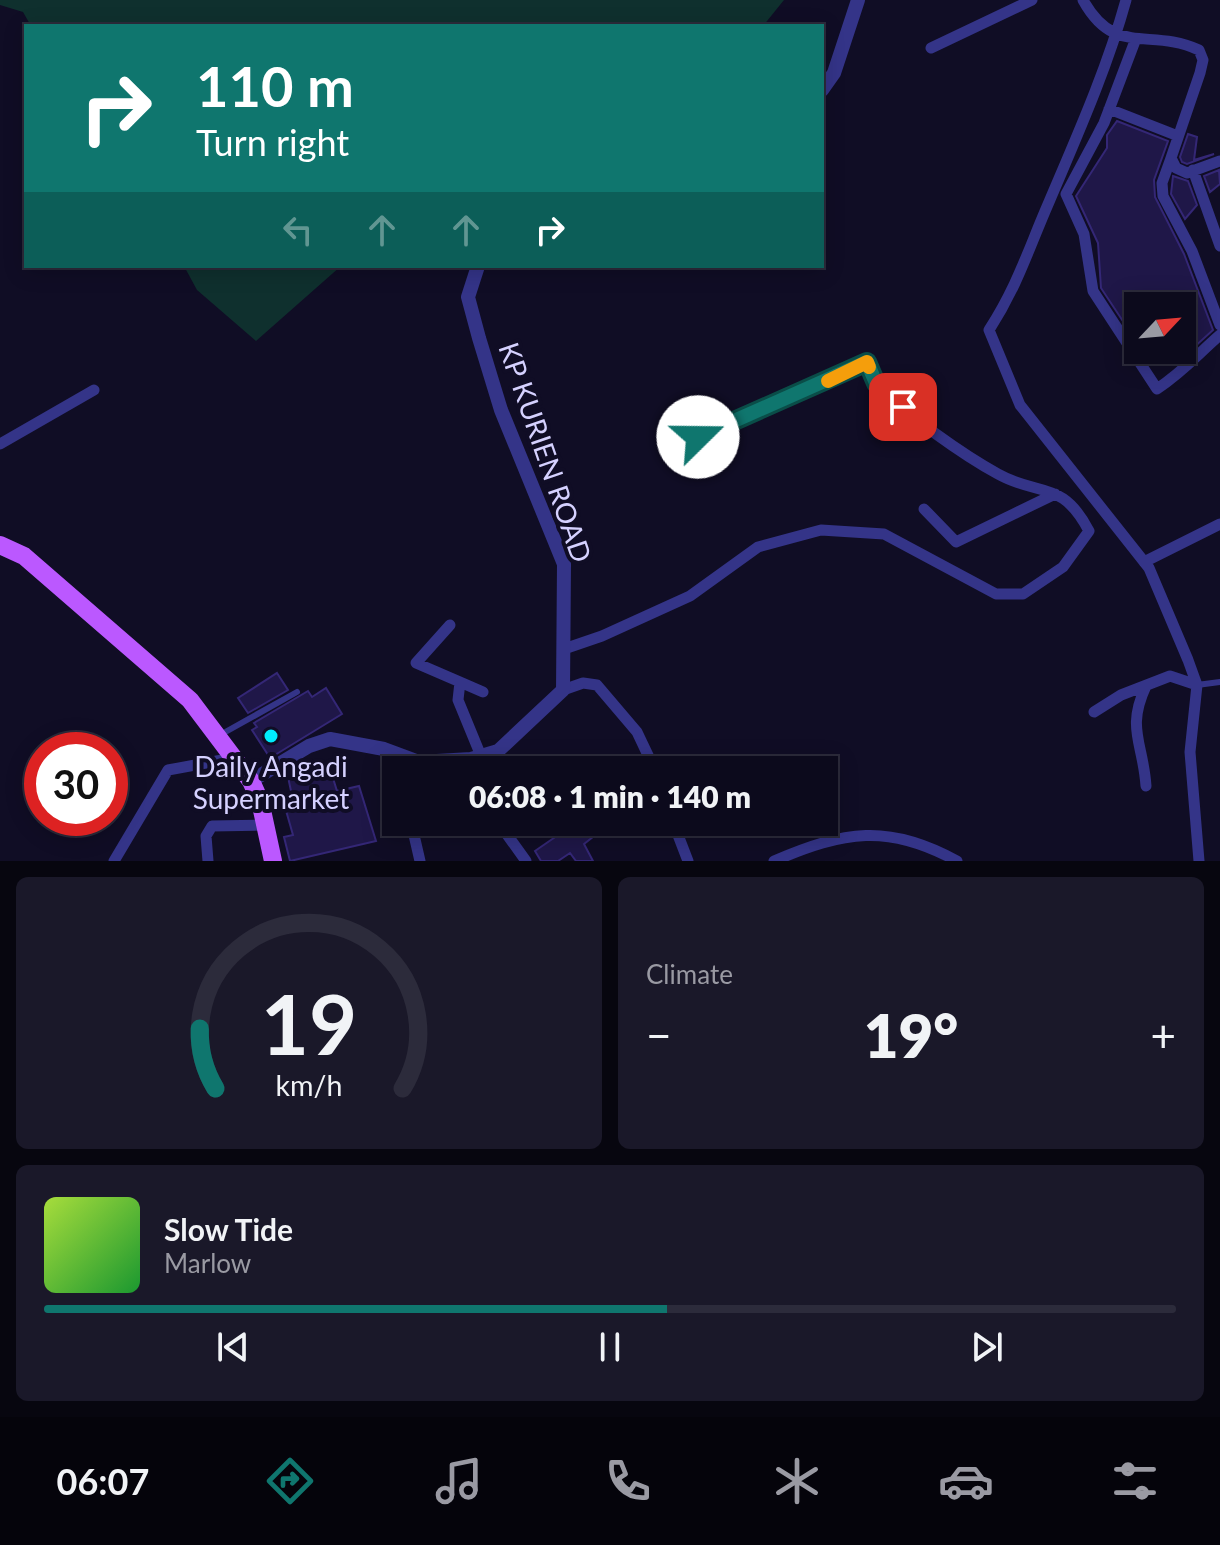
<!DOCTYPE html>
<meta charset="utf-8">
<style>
:root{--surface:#0c0a1c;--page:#1a1829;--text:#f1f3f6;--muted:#9a9aa3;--line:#2c2b3b;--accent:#0f766e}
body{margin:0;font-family:Lato,sans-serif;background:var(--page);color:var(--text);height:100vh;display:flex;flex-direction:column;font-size:30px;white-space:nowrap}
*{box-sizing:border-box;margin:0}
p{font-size:26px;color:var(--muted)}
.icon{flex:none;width:44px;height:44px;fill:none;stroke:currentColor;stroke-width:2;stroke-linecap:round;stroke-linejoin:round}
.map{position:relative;height:861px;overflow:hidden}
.drawer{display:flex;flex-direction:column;gap:16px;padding:16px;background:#07060f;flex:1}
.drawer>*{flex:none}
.top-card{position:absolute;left:24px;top:24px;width:800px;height:244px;border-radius:0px;box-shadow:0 4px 20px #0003,0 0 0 2px var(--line);background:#0f766e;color:#fff;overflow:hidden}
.needle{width:52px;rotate:64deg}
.controls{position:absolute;left:1124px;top:292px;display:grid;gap:16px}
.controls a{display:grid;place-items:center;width:72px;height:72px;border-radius:0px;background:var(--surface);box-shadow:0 4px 20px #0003,0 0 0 2px var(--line);font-size:40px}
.speed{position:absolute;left:24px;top:732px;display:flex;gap:16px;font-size:40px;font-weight:700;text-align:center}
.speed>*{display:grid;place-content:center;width:104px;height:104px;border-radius:50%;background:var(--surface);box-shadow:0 4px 20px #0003,0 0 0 2px var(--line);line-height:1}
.speed .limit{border:12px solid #d22;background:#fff;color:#111}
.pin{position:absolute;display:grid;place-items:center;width:68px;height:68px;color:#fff;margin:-34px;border-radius:16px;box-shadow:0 4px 12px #0006}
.me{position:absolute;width:88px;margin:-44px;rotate:68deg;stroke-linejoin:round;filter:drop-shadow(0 0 6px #0008)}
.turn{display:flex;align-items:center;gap:28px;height:168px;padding:0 40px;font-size:36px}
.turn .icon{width:104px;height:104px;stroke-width:2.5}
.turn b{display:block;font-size:56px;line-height:68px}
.lanes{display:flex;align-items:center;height:76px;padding:0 40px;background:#0003;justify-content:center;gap:40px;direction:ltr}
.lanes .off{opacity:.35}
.big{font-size:60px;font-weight:800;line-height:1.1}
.drawer .tile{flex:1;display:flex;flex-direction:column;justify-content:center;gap:12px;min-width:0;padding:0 28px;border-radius:12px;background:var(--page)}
.drawer .dial{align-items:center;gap:0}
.dial svg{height:208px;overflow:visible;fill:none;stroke:var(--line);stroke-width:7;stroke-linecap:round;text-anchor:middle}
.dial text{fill:var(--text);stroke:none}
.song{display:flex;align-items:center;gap:24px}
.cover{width:96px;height:96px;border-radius:12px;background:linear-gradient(135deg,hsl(80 70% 55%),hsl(130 70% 35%))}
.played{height:8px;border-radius:4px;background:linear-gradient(90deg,var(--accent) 55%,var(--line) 55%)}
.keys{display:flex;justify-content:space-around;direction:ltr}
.heat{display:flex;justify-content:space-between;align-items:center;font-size:44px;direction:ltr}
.drawer .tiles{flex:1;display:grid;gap:16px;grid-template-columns:1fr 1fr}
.tile:last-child{grid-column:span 2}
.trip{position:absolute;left:382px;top:756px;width:456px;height:80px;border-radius:0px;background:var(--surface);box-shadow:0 4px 20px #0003,0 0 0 2px var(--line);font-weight:800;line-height:80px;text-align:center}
.tabs{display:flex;height:128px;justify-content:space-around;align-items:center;background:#05040b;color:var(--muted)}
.tabs .icon{width:56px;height:56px}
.tabs .on{color:var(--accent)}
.tabs b{font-size:36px;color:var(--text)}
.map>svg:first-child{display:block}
.green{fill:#0f302e}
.building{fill:#1f1748;stroke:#342776;stroke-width:2}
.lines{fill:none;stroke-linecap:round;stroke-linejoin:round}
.service{stroke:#343488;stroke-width:6}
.minor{stroke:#343488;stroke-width:11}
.tertiary{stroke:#343488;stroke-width:14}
.primary{stroke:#bb58ff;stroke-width:18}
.route-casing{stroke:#0a4d48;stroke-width:20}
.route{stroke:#0f766e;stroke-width:14}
.slow{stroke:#f59e0b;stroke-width:14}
.poi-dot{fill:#00ebfc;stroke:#100d25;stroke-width:3}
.labels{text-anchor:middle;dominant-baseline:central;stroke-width:8;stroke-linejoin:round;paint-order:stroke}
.street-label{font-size:28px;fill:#d5d1ff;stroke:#100d25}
.poi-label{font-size:28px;fill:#d5d1ff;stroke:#100d25}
</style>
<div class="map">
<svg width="1220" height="861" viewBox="0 0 1220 861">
<rect width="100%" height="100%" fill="#100d25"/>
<path class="green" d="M 0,0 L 784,0 L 763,26 L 31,26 L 23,12 L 0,5 Z
M 184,266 L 341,266 L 256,341 L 197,290 Z"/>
<path class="building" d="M 1117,121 L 1168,141 L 1154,180 L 1155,197 L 1184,254 L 1213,330 L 1191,350 L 1182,349 L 1182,306 L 1138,306 L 1138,344 L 1101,288 L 1098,243 L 1076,196 L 1107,148 L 1107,135 Z
M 1188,134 L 1197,137 L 1194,160 L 1214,154 L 1187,164 L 1182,162 L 1180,157 Z
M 1219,170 L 1220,184 L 1210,192 L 1204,176 Z
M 1173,176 L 1188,181 L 1197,205 L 1185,219 L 1171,194 Z
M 277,673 L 288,690 L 248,713 L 238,698 Z
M 326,688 L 342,714 L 270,758 L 252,730 L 257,727 L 254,723 L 308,691 L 312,697 Z
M 316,771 L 317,779 L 332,775 L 337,791 L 359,786 L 376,841 L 290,861 L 284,837 L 293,835 L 285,807 L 294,805 L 288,777 Z
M 577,822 L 612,822 L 584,844 L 593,861 L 576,861 L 570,853 L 558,861 L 541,861 L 535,851 Z"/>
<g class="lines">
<path class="service" d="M 1197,685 L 1220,682
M 220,735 L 297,692"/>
<path class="minor" d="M 1083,0 C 1115,58 1150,27 1199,50 L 1203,60 L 1200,73 L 1171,158 L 1176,168 L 1187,173 L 1220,161
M 1126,0 C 1107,69 1077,136 1049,202 C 1028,250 1018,285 989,330 L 1020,405 L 1149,568 L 1188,660 L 1197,685 L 1190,752 L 1199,861
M 1135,41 L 1104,123 L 1066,194 L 1084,234 L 1093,291 L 1157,389 C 1184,371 1197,355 1220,335
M 931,48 L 1032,0
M 1109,109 L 1178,136
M 1171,158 L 1162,183 L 1163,196 L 1192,251 L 1220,325
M 1193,170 L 1220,246
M 0,444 L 94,390
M 924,509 L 956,542 L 1055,494
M 1144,562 L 1220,524
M 450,625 L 416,663 L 460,682 L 458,700 L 481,756
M 564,649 L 602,636 L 690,596 L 758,547 L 821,530 L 884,534 L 996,594 L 1023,594 L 1063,567 L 1089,531 C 1062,479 1039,497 998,474 C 965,456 903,413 878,385 C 873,379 870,370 867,362 L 698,437
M 460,682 L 483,692
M 563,690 L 583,683 L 597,685 L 637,732 L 655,770
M 1094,712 L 1121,695 L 1170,676 L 1197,685
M 384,749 L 396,792
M 1146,786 C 1143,742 1126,729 1146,686
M 411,822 L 420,861
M 498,822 L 526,861
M 673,822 L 688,861
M 114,861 L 168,770 L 233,758
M 208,861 L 206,836 L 212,826 L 264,825
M 774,861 C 844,831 888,823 957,861"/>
<path class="tertiary" d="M 822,90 L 834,73 L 858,0
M 251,781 L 309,746 L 330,739 L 384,749 L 419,762 L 471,759 L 498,751 L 563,690 L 564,564 L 501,410 L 479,338 L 468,297 L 478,266"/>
<path class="primary" d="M 0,545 L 24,556 L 190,700 L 251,781 L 260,801 L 273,861"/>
</g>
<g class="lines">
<g class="route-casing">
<path id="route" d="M 698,437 L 867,362 L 876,383 L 903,407"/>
</g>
<use href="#route" class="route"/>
<path class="slow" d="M 828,381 L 867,362 L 869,367"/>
</g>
<circle class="poi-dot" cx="271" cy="736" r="8"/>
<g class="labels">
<g class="street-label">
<text transform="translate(546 452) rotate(71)">KP KURIEN ROAD</text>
</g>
<g class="poi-label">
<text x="271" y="766">Daily Angadi<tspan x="271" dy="32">Supermarket</tspan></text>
</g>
</g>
</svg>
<div class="controls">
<a><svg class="needle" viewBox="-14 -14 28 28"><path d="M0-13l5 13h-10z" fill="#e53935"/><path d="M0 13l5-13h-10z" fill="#9a9aa3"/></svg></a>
</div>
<div class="speed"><div class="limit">30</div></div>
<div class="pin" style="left:903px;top:407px;background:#d93025"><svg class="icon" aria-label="arrive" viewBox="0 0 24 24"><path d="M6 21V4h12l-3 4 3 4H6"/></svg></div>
<svg class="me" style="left:698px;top:437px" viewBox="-20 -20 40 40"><circle r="19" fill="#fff"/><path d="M0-13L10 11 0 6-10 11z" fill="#0f766e"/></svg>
<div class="trip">06:08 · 1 min · 140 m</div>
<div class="top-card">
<div class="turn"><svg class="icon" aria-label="right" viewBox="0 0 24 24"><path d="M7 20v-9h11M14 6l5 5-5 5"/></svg><div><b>110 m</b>Turn right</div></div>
<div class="lanes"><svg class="icon off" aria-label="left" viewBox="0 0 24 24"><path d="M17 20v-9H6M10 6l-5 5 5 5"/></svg><svg class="icon off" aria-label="ahead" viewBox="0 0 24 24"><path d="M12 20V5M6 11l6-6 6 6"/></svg><svg class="icon off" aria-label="ahead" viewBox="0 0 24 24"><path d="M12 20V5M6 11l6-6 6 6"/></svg><svg class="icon" aria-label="right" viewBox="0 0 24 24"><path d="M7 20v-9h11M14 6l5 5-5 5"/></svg></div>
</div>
</div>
<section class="drawer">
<div class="tiles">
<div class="tile dial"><svg viewBox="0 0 100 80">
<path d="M14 69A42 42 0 1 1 86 69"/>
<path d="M14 69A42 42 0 0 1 8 46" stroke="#0f766e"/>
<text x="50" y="56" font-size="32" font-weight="700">19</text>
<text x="50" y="72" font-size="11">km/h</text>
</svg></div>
<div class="tile"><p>Climate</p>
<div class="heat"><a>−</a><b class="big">19°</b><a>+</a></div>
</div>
<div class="tile">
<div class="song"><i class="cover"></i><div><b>Slow Tide</b><p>Marlow</p></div></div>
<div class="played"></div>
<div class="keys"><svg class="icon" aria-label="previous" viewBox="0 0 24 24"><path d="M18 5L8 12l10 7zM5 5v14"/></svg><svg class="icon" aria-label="pause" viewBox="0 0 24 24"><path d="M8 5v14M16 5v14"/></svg><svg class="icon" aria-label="next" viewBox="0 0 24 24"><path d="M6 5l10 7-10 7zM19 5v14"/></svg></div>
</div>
</div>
</section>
<nav class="tabs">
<b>06:07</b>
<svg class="icon on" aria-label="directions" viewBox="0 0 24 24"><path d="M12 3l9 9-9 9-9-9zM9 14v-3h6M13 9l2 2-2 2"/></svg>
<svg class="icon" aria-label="music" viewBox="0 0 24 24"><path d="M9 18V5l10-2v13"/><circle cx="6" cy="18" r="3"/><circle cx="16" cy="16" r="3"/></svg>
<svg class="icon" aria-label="phone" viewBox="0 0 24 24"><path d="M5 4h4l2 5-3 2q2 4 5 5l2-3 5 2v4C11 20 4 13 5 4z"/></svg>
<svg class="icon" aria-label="climate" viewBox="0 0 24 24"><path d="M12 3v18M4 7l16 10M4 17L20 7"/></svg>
<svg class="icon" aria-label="car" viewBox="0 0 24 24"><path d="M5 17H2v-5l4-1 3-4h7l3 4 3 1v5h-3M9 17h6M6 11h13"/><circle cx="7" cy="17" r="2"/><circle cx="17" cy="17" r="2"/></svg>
<svg class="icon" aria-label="filters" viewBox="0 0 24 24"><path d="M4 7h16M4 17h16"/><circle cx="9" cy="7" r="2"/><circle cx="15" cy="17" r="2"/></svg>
</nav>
